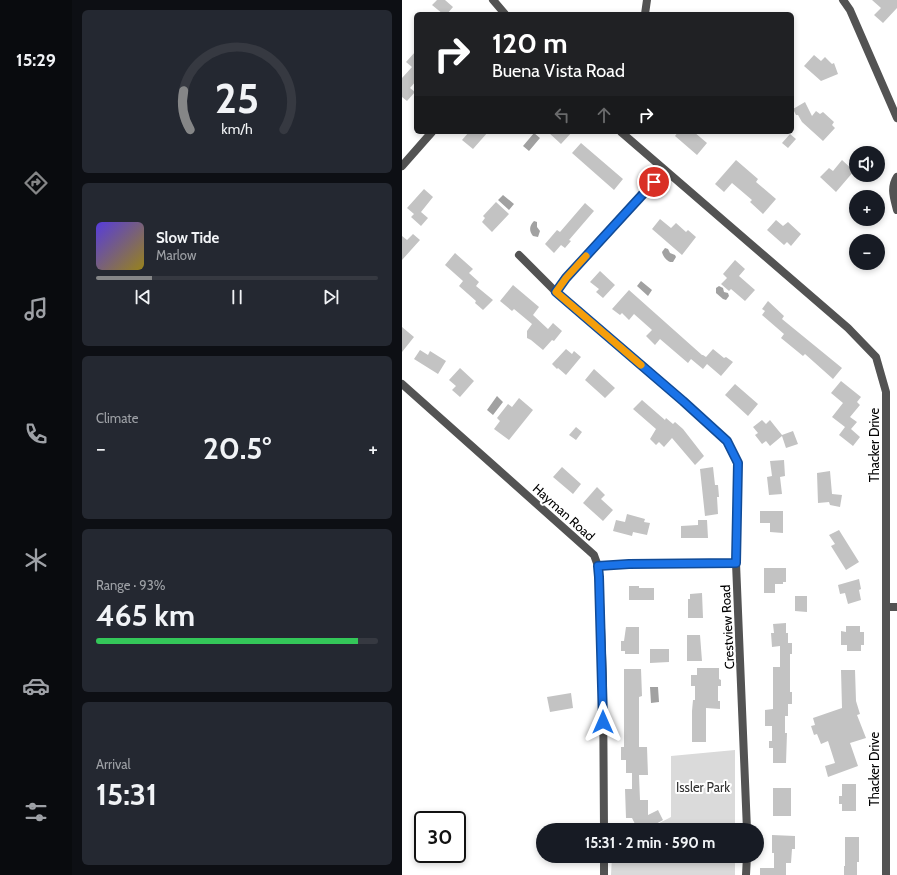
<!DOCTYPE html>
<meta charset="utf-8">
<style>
:root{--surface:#171b24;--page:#242831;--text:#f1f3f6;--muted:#9ea1a6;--line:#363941;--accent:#858687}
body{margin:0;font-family:Cabin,sans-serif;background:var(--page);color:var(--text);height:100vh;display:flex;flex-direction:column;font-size:15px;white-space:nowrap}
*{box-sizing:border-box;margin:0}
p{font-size:13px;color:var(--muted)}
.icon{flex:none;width:22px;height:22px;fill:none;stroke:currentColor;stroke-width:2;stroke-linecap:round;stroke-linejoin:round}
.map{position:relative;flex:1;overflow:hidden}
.drawer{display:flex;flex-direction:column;gap:10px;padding:10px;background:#0d0f14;width:330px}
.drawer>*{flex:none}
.hud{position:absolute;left:12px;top:12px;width:380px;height:122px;border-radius:6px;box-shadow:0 2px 6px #0003;background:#202124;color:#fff;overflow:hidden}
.buttons{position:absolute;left:447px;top:146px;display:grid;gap:8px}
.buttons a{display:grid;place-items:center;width:36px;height:36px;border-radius:50%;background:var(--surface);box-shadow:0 2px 6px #0003;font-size:20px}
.speed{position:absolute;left:12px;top:811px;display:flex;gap:8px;font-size:20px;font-weight:700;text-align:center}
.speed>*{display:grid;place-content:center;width:52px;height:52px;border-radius:50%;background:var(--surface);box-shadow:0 2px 6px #0003;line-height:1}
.speed .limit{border:2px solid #111;border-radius:6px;background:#fff;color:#111}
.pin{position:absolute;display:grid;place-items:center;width:34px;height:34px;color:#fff;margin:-17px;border:2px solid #fff;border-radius:50%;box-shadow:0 1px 4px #0007}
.me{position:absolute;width:44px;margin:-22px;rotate:0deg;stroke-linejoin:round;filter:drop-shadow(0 0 3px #0008)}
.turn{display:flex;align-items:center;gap:14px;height:84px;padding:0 12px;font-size:18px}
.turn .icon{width:52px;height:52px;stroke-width:2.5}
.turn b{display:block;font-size:28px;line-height:34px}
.lanes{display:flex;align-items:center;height:38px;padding:0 12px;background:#0003;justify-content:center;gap:20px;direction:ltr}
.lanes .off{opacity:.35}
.big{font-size:30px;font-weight:800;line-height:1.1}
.drawer .widget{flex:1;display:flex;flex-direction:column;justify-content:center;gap:6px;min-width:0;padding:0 14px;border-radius:6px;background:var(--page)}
.drawer .dial{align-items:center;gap:0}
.dial svg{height:104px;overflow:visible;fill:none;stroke:var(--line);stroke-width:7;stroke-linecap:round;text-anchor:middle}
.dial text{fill:var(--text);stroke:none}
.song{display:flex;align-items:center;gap:12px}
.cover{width:48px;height:48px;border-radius:6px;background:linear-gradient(135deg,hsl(250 70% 55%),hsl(50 70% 35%))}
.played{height:4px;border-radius:2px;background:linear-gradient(90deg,var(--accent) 20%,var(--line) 20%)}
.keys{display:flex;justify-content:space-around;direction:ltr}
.heat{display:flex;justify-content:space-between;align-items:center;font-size:22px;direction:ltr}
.charge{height:6px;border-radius:3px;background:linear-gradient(90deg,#34c759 93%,var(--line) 0)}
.trip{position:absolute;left:134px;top:823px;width:228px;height:40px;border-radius:20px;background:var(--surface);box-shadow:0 2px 6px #0003;font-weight:800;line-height:40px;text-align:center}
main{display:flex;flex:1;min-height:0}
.dock{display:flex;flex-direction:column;width:72px;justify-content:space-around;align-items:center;background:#090b0e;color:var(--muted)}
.dock .icon{width:28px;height:28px}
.dock .active{color:var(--accent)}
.dock b{font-size:18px;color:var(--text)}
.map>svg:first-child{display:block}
.green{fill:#dadada}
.water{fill:#a1a1a1}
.building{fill:#c3c3c3}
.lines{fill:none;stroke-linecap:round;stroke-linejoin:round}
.street{stroke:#535353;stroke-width:8}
.route-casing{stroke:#114b97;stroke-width:10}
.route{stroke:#1a73e8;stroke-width:7}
.slow{stroke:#f59e0b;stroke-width:7}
.labels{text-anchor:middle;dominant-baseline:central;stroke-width:4;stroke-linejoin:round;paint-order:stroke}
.street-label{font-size:13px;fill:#000;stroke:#fff}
.park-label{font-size:13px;fill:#313131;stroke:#fff}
</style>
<main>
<nav class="dock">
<b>15:29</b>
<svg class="icon active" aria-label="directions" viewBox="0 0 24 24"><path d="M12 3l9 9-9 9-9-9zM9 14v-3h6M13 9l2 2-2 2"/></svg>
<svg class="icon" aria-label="music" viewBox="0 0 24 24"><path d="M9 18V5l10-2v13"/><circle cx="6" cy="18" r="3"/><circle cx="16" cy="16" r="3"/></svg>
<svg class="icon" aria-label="phone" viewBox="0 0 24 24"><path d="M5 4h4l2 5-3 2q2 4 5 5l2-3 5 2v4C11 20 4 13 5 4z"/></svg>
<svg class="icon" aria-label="climate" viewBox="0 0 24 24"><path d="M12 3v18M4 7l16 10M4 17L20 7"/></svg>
<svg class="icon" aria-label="car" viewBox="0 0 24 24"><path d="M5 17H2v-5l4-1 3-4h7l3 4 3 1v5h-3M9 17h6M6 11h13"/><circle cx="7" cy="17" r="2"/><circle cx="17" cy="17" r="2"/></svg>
<svg class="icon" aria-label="filters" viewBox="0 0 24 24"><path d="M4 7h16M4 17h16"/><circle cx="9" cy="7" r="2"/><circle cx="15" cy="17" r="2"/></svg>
</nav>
<section class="drawer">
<div class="widget dial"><svg viewBox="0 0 100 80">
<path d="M14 69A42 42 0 1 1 86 69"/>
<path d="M14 69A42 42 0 0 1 9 39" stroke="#858687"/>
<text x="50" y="56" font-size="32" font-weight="700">25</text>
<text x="50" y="72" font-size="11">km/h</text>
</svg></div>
<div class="widget">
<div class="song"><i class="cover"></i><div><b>Slow Tide</b><p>Marlow</p></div></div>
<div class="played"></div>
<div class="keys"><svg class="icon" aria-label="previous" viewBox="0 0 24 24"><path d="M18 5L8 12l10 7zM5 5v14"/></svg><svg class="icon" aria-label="pause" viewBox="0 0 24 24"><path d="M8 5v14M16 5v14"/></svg><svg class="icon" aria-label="next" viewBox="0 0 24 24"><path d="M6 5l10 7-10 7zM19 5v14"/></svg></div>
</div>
<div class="widget"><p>Climate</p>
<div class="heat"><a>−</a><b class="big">20.5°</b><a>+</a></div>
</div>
<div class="widget"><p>Range · 93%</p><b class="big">465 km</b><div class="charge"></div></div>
<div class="widget"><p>Arrival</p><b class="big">15:31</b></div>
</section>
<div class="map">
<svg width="495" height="875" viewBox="0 0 495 875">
<rect width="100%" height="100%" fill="#fff"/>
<path class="green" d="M 333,750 L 333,830 L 244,830 L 269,817 L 269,756 Z
M 210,856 L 333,856 L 333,875 L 209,875 Z"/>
<path class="water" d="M 132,133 L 138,138 L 127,151 L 121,146 Z
M 101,195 L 112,204 L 107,210 L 96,200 Z
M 132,221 L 135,222 L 135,227 L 138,231 L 136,237 L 131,236 C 127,231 127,226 132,221 Z
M 263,248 L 266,249 L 268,253 L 273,255 L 274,257 L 271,262 C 266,263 261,257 260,252 Z
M 239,281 L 250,290 L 246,296 L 235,286 Z
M 317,286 L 321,288 L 322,292 L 326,293 L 327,296 L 324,300 L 321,299 L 314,293 L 314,288 Z
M 95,396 L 101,402 L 91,415 L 85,410 Z
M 248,687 L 256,687 L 257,702 L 249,703 Z"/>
<path class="building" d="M 35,0 L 43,0 L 51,7 L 45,14 L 41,14 L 30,5 Z
M 470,0 L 495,0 L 495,8 L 481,23 L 472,15 L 479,8 Z
M 14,51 L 14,81 L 8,88 L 13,92 L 5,101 L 0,97 L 0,78 L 10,67 L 4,62 Z
M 412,55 L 419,61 L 423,57 L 430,64 L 432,63 L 436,74 L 419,81 L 402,66 Z
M 403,102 L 410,116 L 414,111 L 418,114 L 421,112 L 432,122 L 430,125 L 433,128 L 421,141 L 400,122 L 396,115 L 394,115 L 391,109 Z
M 67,132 L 86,132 L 71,149 L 60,140 Z
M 146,132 L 170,132 L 159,144 Z
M 276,132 L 292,132 L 305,143 L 295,155 L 273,136 Z
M 388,134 L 394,139 L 386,148 L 380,143 Z
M 179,143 L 221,179 L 212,190 L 170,153 Z
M 334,160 L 356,179 L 354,182 L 374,199 L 361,214 L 348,202 L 350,200 L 330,183 L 322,192 L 313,184 Z
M 440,160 L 452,171 L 434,192 L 418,177 L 427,168 L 431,171 Z
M 22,189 L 31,197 L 19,212 L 26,218 L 19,226 L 9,217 L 12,214 L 5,208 Z
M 94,202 L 107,214 L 90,232 L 80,222 L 83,218 L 81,216 Z
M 183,203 L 192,211 L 167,240 L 169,241 L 163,248 L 159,245 L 152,253 L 143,244 L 155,230 L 158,232 Z
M 258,219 L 269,228 L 274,223 L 284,232 L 286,230 L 294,237 L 280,255 L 250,229 Z
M 374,220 L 381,226 L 386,222 L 399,234 L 389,246 L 385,242 L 382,245 L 365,230 Z
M 11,234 L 18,240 L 0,260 L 0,236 L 5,240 Z
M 53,253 L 71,269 L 67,273 L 77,282 L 74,286 L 91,300 L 81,310 L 73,303 L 74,301 L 57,286 L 61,281 L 43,265 Z
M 333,260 L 343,269 L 337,276 L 353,290 L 343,301 L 329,289 L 327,291 L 319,284 L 325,278 L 321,274 Z
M 198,271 L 213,285 L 201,298 L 194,292 L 197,289 L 188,282 Z
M 111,285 L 137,307 L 131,315 L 146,329 L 151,323 L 160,331 L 152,341 L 150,340 L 141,350 L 129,340 L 125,338 L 125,331 L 130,324 L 112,309 L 110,311 L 98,301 Z
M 227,290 L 300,355 L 301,355 L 304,357 L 311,349 L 322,358 L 324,357 L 331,362 L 319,376 L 305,364 L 301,369 L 289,359 L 286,363 L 258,339 L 253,345 L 244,336 L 250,330 L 232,314 L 227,320 L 220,313 L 218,315 L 210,309 Z
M 366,301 L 382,316 L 380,319 L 440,368 L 431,379 L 403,354 L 401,356 L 379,338 L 382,334 L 360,315 L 363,311 L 360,309 Z
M 0,327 L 12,337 L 0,352 Z
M 164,349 L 170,354 L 172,351 L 179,357 L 164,375 L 156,368 L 155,369 L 150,364 Z
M 18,350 L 26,355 L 28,351 L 44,361 L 36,374 L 12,359 Z
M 58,368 L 72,381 L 58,397 L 50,390 L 54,386 L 47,380 Z
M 192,369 L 213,388 L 203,398 L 183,380 Z
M 439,381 L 459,397 L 455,402 L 458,405 L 448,417 L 455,422 L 449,429 L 458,437 L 451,446 L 437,435 L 443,427 L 430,417 L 441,403 L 429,393 Z
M 333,384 L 356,404 L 346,416 L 323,395 Z
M 117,398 L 131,410 L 107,440 L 92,429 L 98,421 L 95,418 L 106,404 L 110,407 Z
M 240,400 L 263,420 L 264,418 L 271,424 L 273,422 L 281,429 L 302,456 L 293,465 L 270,438 L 262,447 L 257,442 L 254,445 L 248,439 L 254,429 L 231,409 Z
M 360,420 L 364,424 L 368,420 L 380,435 L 391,431 L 396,444 L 384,448 L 380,436 L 368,446 L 364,441 L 360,444 L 353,435 L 356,433 L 351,427 Z
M 174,427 L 180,432 L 174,440 L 167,435 Z
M 382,460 L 383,476 L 378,477 L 380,494 L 367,495 L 365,477 L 370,476 L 368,461 Z
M 160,467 L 179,484 L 171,494 L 151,477 Z
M 311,467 L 313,485 L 316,485 L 317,497 L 315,497 L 316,514 L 303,516 L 298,469 Z
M 428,471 L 430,494 L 440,495 L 438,507 L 428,505 L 427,502 L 416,503 L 415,473 Z
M 195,487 L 203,495 L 199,499 L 211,510 L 201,521 L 181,503 Z
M 358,511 L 381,511 L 381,533 L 368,532 L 368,523 L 358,523 Z
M 225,514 L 243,519 L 242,522 L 248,523 L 245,535 L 231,532 L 230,536 L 211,531 L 214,520 L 223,522 Z
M 296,520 L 305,520 L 306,538 L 279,538 L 279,526 L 296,525 Z
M 437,530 L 457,562 L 444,570 L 429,546 L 433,544 L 427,535 Z
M 362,568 L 384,568 L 384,582 L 381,582 L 381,584 L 373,584 L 373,593 L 362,593 Z
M 457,579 L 459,589 L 457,590 L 459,600 L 446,604 L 443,593 L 438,594 L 436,585 Z
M 227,586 L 237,586 L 237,588 L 252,588 L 252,600 L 227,600 Z
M 300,593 L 301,618 L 286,618 L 286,599 L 288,599 L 288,594 Z
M 393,596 L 405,596 L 405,612 L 393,611 Z
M 384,623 L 384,633 L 386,633 L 386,643 L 390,643 L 390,654 L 388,654 L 388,692 L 390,692 L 390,704 L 386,704 L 386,716 L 383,716 L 383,733 L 385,733 L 384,763 L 371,763 L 371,748 L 367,748 L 367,741 L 370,741 L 370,726 L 363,726 L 363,710 L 371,709 L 371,667 L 378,667 L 378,646 L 370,647 L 369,633 L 372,633 L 371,624 Z
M 444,626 L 458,626 L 458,632 L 462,632 L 462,645 L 459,645 L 459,651 L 445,651 L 445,645 L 439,645 L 439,631 L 444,632 Z
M 224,627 L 237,627 L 237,654 L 223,654 L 223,651 L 219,651 L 219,641 L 222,641 Z
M 285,635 L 298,635 L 300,661 L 285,661 Z
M 248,649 L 267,649 L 267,662 L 248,663 Z
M 295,668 L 317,668 L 317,679 L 319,680 L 319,686 L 316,686 L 316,701 L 318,701 L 318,709 L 304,708 L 304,742 L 290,742 L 290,711 L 291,700 L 293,700 L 293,686 L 289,686 L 289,675 L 295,675 Z
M 222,669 L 239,669 L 240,696 L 237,697 L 237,747 L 245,747 L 246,775 L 237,775 L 238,800 L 246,800 L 246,815 L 256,810 L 261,820 L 243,830 L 236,830 L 230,818 L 224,818 L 223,789 L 230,789 L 230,773 L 224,773 L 224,760 L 219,760 L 219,747 L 222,747 Z
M 439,670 L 453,670 L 454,701 L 458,714 L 455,715 L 464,738 L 448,743 L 456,766 L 426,777 L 423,766 L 433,763 L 426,741 L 419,744 L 415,734 L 412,735 L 409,726 L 413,725 L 411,718 L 440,708 Z
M 169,693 L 171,708 L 148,712 L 145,697 Z
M 440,784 L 454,784 L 454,811 L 440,811 L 440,804 L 437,804 L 437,796 L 440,796 Z
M 371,788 L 389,788 L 389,816 L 371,816 Z
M 370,835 L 393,836 L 393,849 L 390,849 L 389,863 L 384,863 L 384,875 L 358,875 L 358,868 L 372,868 L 372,853 L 370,853 Z
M 443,837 L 457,837 L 457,862 L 455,862 L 455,875 L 442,875 L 442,866 L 443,866 Z"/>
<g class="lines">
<path class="street" d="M 91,0 L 103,14
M 441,0 L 448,10 L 495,118
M 243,14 L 245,0
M 219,132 L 446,328 L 474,357 L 484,392 L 484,875
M 0,166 L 30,132
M 495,177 C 488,188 492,198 495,210
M 117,255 L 154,292 L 281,401 L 325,441 L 336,463 L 334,563 L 345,830
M 154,292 L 164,278 L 263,170
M 0,384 L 192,555 L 196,566 L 197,577 L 201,679 L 202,830
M 196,566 L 227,564 L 334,563
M 485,607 L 495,607
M 202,856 L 202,875
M 344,875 L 345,856"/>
</g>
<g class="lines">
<g class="route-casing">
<path id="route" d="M 201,722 L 197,577 L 196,566 L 227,564 L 334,563 L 336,463 L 325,441 L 281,401 L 154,292 L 164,278 L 252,182"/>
</g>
<use href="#route" class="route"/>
<path class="slow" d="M 184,256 L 164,278 L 154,292 L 239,365"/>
</g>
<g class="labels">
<g class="street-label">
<text transform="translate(472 445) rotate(-90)">Thacker Drive</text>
<text transform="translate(162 512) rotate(42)">Hayman Road</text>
<text transform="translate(325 627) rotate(-93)">Crestview Road</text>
<text transform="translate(472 769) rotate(-90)">Thacker Drive</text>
</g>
<g class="park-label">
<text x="301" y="787">Issler Park</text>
</g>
</g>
</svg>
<div class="buttons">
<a><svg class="icon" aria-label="sound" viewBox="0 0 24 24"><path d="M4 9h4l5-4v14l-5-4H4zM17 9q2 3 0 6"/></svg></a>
<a>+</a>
<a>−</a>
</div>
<div class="speed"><div class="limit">30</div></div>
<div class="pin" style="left:252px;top:182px;background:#d93025"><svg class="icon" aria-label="arrive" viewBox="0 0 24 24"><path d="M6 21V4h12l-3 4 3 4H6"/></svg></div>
<svg class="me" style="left:201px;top:722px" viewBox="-20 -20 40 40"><path d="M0-17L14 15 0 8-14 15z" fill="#1a73e8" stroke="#fff" stroke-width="4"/></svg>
<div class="trip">15:31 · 2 min · 590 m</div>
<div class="hud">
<div class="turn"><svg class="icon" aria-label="right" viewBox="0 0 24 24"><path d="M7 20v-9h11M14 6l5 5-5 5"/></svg><div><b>120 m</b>Buena Vista Road</div></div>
<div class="lanes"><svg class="icon off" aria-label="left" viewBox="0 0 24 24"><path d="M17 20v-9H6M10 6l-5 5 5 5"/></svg><svg class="icon off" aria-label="ahead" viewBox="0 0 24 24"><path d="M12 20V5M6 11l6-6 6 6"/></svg><svg class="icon" aria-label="right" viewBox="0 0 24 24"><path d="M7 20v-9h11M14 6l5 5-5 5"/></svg></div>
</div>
</div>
</main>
